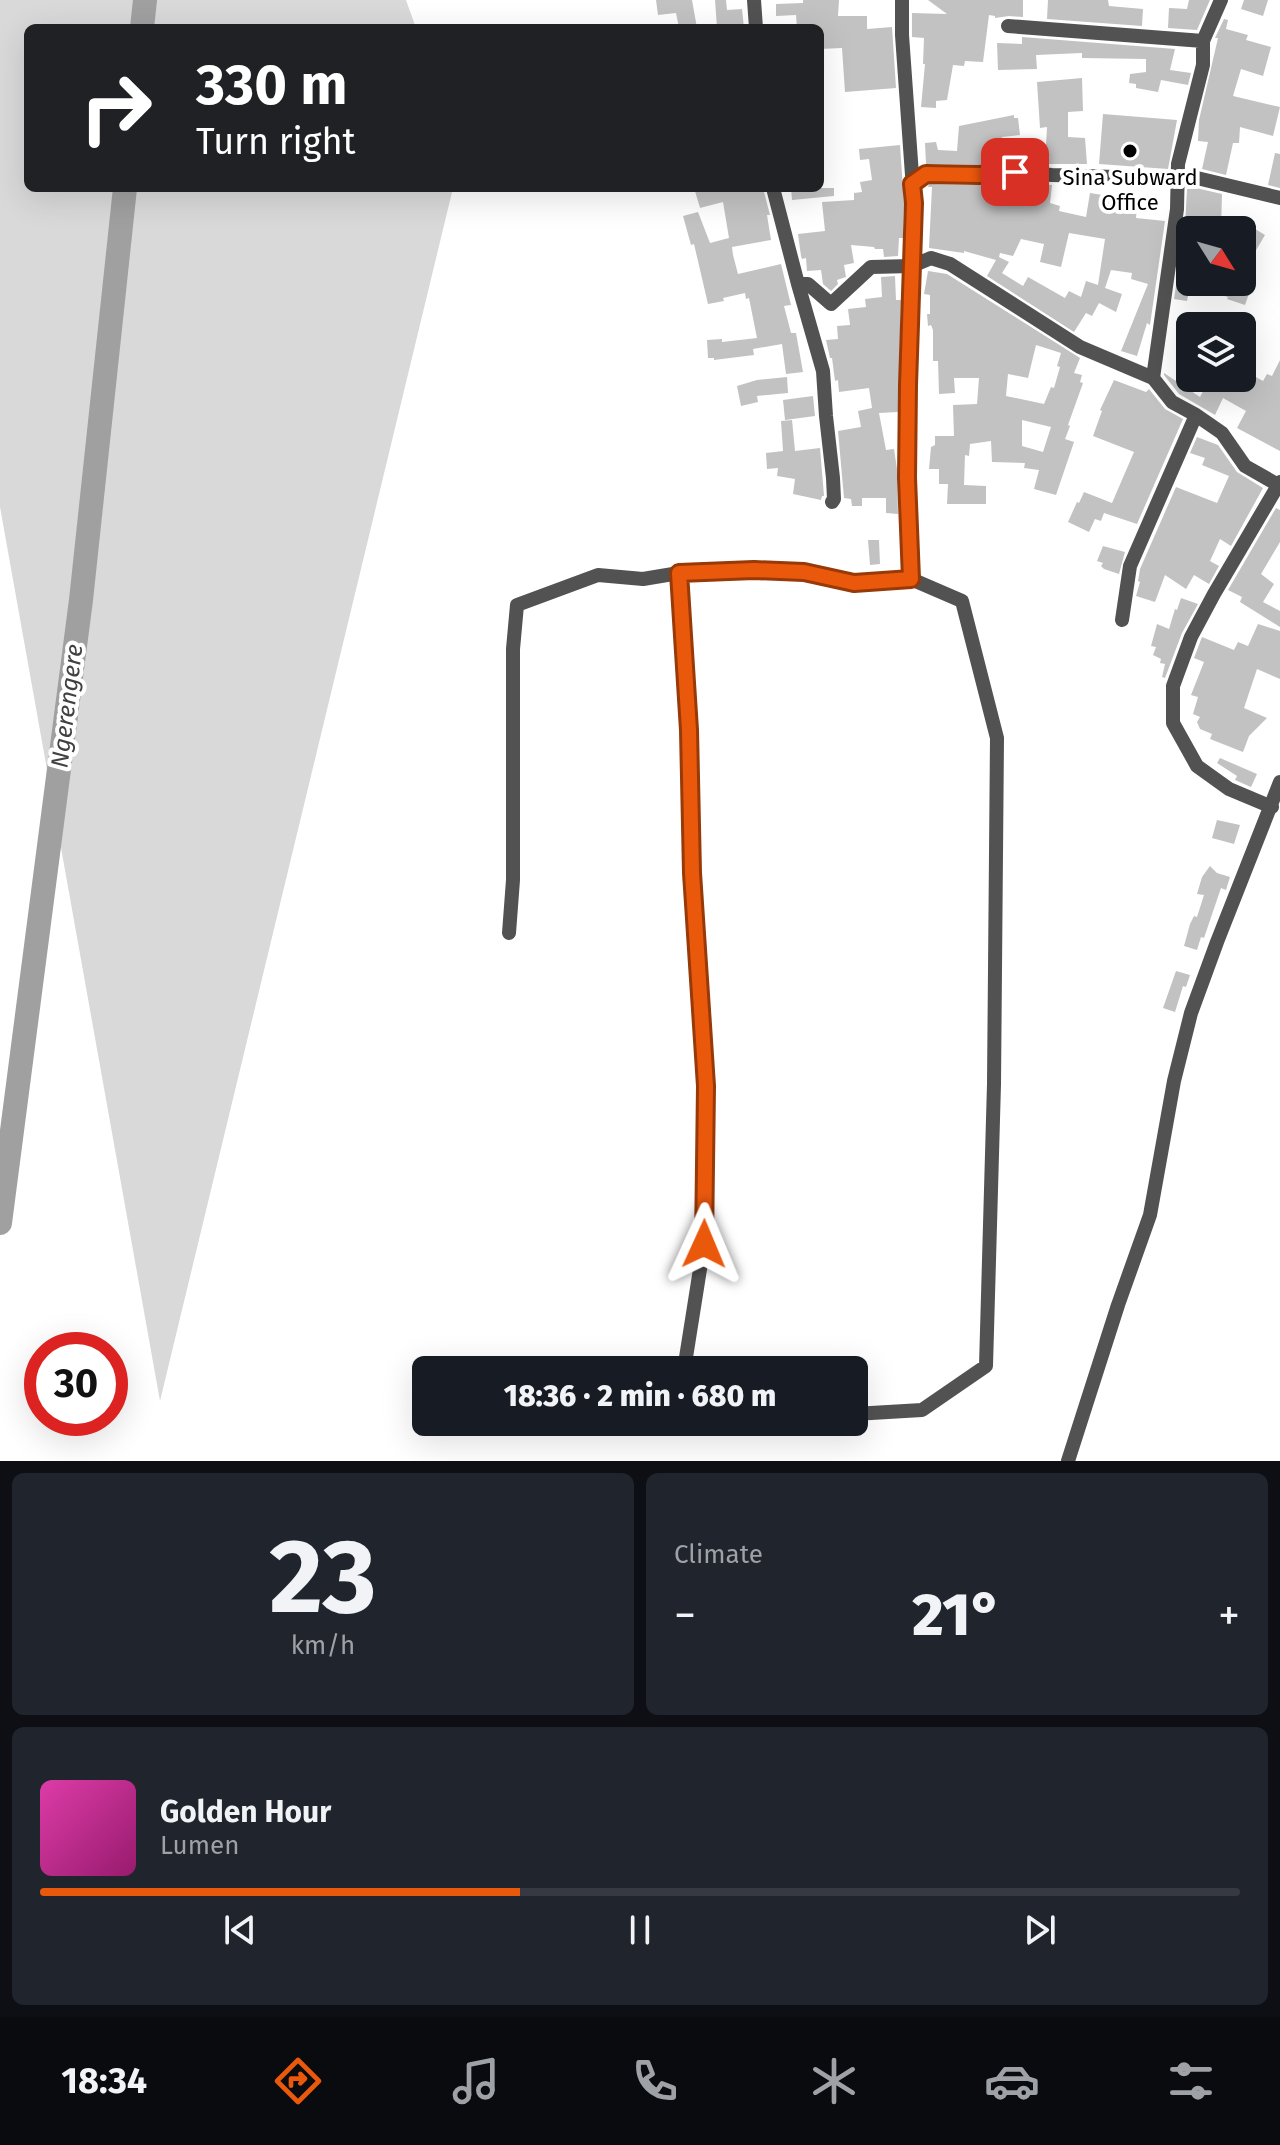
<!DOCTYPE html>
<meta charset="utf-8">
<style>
:root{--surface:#171b24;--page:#20242c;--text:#f1f3f6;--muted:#9ea1a6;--line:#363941;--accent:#ea580c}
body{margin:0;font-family:"Fira Sans",sans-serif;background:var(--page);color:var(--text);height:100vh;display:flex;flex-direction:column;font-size:30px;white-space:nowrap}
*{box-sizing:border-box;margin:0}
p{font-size:26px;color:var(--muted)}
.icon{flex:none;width:44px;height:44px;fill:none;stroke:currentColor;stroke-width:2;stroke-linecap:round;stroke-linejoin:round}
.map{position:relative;height:1461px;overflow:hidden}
.drawer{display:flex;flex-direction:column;gap:12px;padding:12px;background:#0d0f14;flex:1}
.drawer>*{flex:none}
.top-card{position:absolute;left:24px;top:24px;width:800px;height:168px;border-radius:12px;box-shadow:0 8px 32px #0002;background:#202124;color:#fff;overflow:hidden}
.needle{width:52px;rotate:127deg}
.fabs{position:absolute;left:1176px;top:216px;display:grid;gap:16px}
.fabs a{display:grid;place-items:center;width:80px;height:80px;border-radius:12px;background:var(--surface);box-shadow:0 8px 32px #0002;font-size:40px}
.speed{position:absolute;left:24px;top:1332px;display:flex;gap:16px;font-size:40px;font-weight:700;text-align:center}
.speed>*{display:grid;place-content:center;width:104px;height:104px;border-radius:50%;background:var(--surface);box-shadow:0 8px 32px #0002;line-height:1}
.speed .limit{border:12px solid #d22;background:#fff;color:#111}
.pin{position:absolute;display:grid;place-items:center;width:68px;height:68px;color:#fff;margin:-34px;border-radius:16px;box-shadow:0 4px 12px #0006}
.me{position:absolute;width:88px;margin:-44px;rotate:1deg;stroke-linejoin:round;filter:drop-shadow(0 0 6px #0008)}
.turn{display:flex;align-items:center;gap:28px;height:168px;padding:0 40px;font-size:36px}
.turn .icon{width:104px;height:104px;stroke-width:2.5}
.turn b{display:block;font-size:56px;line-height:68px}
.big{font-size:60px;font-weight:800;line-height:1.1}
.drawer .widget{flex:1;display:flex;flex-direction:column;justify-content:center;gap:12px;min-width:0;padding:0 28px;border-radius:12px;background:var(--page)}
.drawer .dial{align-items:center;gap:0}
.dial b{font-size:104px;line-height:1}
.song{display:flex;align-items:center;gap:24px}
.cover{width:96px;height:96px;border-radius:12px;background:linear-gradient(135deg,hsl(320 70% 55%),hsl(320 70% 35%))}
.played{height:8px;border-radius:4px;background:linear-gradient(90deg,var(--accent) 40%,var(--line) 40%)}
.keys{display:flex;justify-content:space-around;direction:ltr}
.heat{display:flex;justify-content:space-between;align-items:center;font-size:44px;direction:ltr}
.drawer .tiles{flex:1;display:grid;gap:12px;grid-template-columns:1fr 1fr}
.widget:last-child{grid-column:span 2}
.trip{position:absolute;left:412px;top:1356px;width:456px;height:80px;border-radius:12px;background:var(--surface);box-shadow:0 8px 32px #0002;font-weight:800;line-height:80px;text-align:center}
.dock{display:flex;height:128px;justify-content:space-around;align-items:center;background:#090b0e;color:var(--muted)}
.dock .icon{width:56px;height:56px}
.dock .on{color:var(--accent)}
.dock b{font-size:36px;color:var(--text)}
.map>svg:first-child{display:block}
.green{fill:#d9d9d9}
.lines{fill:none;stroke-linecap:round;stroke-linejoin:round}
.river{stroke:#a0a0a0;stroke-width:24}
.building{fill:#c2c2c2;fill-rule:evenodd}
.street{stroke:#525252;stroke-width:14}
.route-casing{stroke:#983908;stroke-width:20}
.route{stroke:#ea580c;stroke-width:14}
.poi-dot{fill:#000;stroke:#fff;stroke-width:3}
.labels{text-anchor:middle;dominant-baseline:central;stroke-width:8;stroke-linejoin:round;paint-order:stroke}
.poi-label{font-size:22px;fill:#000;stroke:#fff}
.water-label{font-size:24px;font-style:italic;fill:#414141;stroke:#fff}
</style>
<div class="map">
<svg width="1280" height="1461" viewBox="0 0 1280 1461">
<rect width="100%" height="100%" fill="#fff"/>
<path class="green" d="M 0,0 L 406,0 L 416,28 L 28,28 L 28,188 L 453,188 L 160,1401 L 0,507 Z"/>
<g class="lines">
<path class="river" d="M 142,28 L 145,0
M 0,1223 L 81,600 L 125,188"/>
</g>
<path class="building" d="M 656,0 L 692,0 L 697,28 L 679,28 L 676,13 L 658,15 Z
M 715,0 L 726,0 L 727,10 L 742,9 L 744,28 L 717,28 Z
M 803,0 L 839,0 L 838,16 L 867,16 L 867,29 L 892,27 L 896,88 L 845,92 L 842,48 L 820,49 L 820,28 L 797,28 L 796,15 L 776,16 L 776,4 L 803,3 Z
M 928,0 L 1023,0 L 1023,17 L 1009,16 L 995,18 L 995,16 L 989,15 L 983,62 L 965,61 L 964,66 L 953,65 L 947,100 L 936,101 L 936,108 L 921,107 L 925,64 L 923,64 L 924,38 L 912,37 L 912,13 L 947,14 Z
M 1048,0 L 1108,0 L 1109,6 L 1143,9 L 1142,26 L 1047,19 Z
M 1189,0 L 1210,0 L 1197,30 L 1168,28 L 1169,8 L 1187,9 Z
M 1244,0 L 1268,0 L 1263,16 L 1241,9 Z
M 1224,19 L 1228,20 L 1226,29 L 1248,35 L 1246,40 L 1271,47 L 1263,76 L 1241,69 L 1233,96 L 1280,107 L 1273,136 L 1240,127 L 1239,143 L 1233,143 L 1226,175 L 1202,169 L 1208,142 L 1198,141 L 1199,120 L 1218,38 L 1215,38 Z
M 1022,37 L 1175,49 L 1170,70 L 1191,73 L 1188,85 L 1161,80 L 1158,92 L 1136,88 L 1136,84 L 1129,83 L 1130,74 L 1146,72 L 1146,59 L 1082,58 L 1082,53 L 1036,55 L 1037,69 L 998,70 L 997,43 L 1022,44 Z
M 1082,78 L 1083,111 L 1068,112 L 1068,137 L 1085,138 L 1087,164 L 1045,164 L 1047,127 L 1040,128 L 1037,82 Z
M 1103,114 L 1177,120 L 1168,169 L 1099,164 Z
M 1014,115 L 1014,118 L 1018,118 L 1020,135 L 1002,137 L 999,163 L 979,165 L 926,164 L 925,143 L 936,142 L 938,150 L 957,151 L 959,126 Z
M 900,145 L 904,203 L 903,238 L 899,238 L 898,256 L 884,257 L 883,249 L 875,249 L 874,247 L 851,245 L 854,263 L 844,265 L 846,277 L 837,280 L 838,284 L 831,291 L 823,284 L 821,270 L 807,271 L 806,258 L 802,259 L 801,256 L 798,234 L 825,231 L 822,202 L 854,200 L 854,193 L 862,192 L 860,182 L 872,180 L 869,159 L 860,160 L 859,149 Z
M 1275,153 L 1280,154 L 1280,188 L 1268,185 Z
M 1015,182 L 1052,185 L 1050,203 L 1060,206 L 1059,211 L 1086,217 L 1090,193 L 1121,198 L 1122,195 L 1138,197 L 1136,218 L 1165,221 L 1150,325 L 1147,323 L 1137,356 L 1121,351 L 1148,284 L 1131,279 L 1132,273 L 1111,270 L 1105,288 L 1122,294 L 1116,312 L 1099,303 L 1092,316 L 1086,313 L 1074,332 L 987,276 L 996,260 L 964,251 L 964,253 L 929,248 L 932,187 L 928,187 L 929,184 L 980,185 ZM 1069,233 L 1105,239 L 1098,285 L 1086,281 L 1081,297 L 1069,291 L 1065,298 L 1028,277 L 1023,286 L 1002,273 L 1009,262 L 999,257 L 1000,253 L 1013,256 L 1021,239 L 1044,244 L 1040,262 L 1061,267 Z
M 705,188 L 763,188 L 770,215 L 767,215 L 771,240 L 732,247 L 733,255 L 738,274 L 781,264 L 791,305 L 784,306 L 791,333 L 796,333 L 803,372 L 786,374 L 782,344 L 753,349 L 754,355 L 714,360 L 714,358 L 708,358 L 707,340 L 722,339 L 722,342 L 757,338 L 749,298 L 746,299 L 745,293 L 723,298 L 724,301 L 708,304 L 694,244 L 691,245 L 683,216 L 698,212 L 710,243 L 729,238 L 723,202 L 700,208 L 695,191 Z
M 791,188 L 834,188 L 834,196 L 792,200 Z
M 1196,188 L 1222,194 L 1221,229 L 1190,228 L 1191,226 L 1185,226 L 1187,189 Z
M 1242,221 L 1265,235 L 1255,252 L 1242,244 Z
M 1180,260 L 1190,263 L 1190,282 L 1253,282 L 1245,305 L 1227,299 L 1228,297 L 1190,286 L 1187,301 L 1174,299 Z
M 928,271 L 947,274 L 1080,358 L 1074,373 L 1082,375 L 1080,382 L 1083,383 L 1068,425 L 1070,426 L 1065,439 L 1074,442 L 1056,495 L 1034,489 L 1039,470 L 1024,468 L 1025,463 L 992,462 L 991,441 L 970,444 L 969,456 L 965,455 L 964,485 L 986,486 L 986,504 L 947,504 L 948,484 L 939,484 L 939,469 L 929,469 L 931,447 L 935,445 L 935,436 L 954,436 L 953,405 L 977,404 L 979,378 L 954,378 L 955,393 L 939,394 L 938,361 L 933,361 L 933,330 L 931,325 L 928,326 L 927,314 L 930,314 L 930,295 L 924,294 ZM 1036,345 L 1061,353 L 1057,366 L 1060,367 L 1054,388 L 1051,387 L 1044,404 L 1006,396 L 1008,374 L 1028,378 ZM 1022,420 L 1051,427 L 1043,452 L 1022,446 Z
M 895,276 L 896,300 L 901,300 L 898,412 L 879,413 L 886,450 L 894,449 L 897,469 L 898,514 L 886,513 L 886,498 L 862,498 L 862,506 L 852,506 L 851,499 L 844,498 L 838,431 L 861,427 L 858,411 L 872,408 L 869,388 L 839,392 L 838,380 L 835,381 L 832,358 L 830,358 L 826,340 L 838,339 L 837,326 L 850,325 L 848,309 L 866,307 L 865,299 L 882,297 L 881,277 Z
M 1280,360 L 1280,451 L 1237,428 L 1246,411 L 1223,398 L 1215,415 L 1179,394 L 1164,375 L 1164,373 L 1200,397 L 1210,378 L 1242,378 L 1242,369 L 1263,381 L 1267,374 L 1272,376 Z
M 787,377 L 788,393 L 757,396 L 758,402 L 741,406 L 737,386 L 757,380 Z
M 1114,380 L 1146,392 L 1149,389 L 1165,409 L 1183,419 L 1137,524 L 1104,513 L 1101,521 L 1095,519 L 1089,532 L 1068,522 L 1077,502 L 1079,503 L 1084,492 L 1112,503 L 1134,452 L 1093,436 L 1102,411 L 1100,410 Z
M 813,396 L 815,416 L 785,420 L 783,400 Z
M 792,420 L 795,451 L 820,448 L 824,496 L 822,496 L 821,500 L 793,494 L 795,479 L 777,476 L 778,468 L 767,469 L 766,453 L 783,451 L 781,421 Z
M 1197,437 L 1218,445 L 1237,472 L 1263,488 L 1231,546 L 1220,539 L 1210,561 L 1219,566 L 1209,584 L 1194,575 L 1186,589 L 1165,575 L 1155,602 L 1136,596 L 1140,582 L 1138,581 L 1140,569 L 1176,487 L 1217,503 L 1229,476 L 1202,465 L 1205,458 L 1190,453 Z
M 1276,508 L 1280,510 L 1280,542 L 1261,574 L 1274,584 L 1263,602 L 1280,611 L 1280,627 L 1240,602 L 1242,597 L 1228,590 Z
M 868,540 L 879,540 L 880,564 L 870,565 Z
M 1103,546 L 1125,552 L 1119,574 L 1104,569 L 1101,566 L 1103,563 L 1097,561 Z
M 1181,598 L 1198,604 L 1182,633 L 1165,678 L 1162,677 L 1165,664 L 1160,663 L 1161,659 L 1153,655 L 1156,647 L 1151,646 L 1157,624 L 1169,629 L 1175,609 L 1177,610 Z
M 1258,624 L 1280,631 L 1280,679 L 1257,669 L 1244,708 L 1267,718 L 1249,736 L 1243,752 L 1210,739 L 1212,734 L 1200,729 L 1197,722 L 1200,717 L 1193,714 L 1198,697 L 1191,695 L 1204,662 L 1194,658 L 1202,637 L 1234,650 L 1238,642 L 1248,646 Z
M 1220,758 L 1257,774 L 1251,787 L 1235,780 L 1237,776 L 1217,763 Z
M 1217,820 L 1240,825 L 1234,844 L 1212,838 Z
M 1210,866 L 1217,873 L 1230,877 L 1226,890 L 1221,888 L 1204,938 L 1201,937 L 1197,950 L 1184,946 L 1190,924 L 1194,916 L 1197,917 L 1204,895 L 1197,894 L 1202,877 Z
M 1176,971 L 1190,975 L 1186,987 L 1183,986 L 1175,1012 L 1163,1008 Z"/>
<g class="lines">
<path class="street" d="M 754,0 L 756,28
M 1008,26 L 1203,41
M 912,184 L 926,174 L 979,175 L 1015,172 L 1052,175 L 1179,179 L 1197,178 L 1280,198
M 773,188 L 798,284 L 808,284 L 831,304 L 871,267 L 912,266 L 931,258 L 950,264 L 1080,347 L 1153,378 L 1172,402 L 1196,415 L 1222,433 L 1245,466 L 1280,486
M 798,284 L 823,371 L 826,416 L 833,478 L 834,499 L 832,502
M 1153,378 L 1177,209 L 1178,164 L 1203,65 L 1203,41 L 1221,0
M 679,573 L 689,730 L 692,873 L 706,1086 L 704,1244 L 684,1370
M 1122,620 L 1130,566 L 1196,415
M 1272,807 L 1229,789 L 1197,766 L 1173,723 L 1173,686 L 1191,637 L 1214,594 L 1280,482
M 509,933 L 513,880 L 513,649 L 517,605 L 598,575 L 643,579 L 679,573 L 754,570 L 804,572 L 854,583 L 911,579 L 907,478 L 908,385 L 914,203 L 902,35 L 902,0
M 854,1414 L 922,1410 L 986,1366 L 994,1084 L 997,738 L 962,601 L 911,579
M 1068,1461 L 1118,1305 L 1150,1215 L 1174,1081 L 1191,1013 L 1217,942 L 1280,782"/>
</g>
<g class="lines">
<g class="route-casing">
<path id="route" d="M 704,1244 L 706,1086 L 692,873 L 689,730 L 679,573 L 754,570 L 804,572 L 854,583 L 911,579 L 907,478 L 908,385 L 914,203 L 912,184 L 926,174 L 979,175 L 1015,172"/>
</g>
<use href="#route" class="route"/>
</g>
<circle class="poi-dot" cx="1130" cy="151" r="8"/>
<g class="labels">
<g class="poi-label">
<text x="1130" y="177">Sina Subward<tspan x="1130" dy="25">Office</tspan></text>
</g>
<g class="water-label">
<text transform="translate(67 706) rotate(-83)">Ngerengere</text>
</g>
</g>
</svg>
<div class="fabs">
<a><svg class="needle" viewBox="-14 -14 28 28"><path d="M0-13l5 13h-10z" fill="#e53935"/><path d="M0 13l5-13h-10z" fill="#9ea1a6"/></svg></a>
<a><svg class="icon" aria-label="layers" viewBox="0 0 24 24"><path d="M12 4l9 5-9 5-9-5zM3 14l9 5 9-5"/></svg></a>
</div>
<div class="speed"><div class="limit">30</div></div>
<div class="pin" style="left:1015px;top:172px;background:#d93025"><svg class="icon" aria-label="arrive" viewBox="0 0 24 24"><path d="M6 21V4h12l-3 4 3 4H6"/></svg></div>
<svg class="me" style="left:704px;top:1244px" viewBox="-20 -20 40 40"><path d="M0-17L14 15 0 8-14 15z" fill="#ea580c" stroke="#fff" stroke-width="4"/></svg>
<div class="trip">18:36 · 2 min · 680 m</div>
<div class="top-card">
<div class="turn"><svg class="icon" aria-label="right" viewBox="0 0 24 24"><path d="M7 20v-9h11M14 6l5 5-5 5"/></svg><div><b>330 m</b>Turn right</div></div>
</div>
</div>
<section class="drawer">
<div class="tiles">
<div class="widget dial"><b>23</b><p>km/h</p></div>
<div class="widget"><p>Climate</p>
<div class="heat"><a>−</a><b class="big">21°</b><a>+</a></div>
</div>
<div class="widget">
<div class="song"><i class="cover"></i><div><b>Golden Hour</b><p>Lumen</p></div></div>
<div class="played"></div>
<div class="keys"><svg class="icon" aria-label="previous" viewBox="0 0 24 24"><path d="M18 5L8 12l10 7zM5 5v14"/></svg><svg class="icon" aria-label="pause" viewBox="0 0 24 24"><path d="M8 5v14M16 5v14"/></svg><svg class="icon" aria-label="next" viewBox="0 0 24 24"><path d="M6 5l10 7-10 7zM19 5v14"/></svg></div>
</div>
</div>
</section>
<nav class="dock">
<b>18:34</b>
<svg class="icon on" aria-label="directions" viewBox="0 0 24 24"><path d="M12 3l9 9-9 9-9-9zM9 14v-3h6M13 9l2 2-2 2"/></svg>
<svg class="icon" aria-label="music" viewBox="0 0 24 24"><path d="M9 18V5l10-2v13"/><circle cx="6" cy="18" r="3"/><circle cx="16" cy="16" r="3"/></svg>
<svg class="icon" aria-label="phone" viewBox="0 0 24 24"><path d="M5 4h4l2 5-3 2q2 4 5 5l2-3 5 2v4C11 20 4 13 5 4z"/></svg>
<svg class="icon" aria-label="climate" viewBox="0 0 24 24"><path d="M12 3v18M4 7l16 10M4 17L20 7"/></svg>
<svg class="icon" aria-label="car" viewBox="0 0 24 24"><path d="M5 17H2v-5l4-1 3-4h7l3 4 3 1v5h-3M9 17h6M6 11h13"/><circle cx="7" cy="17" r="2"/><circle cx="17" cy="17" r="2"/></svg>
<svg class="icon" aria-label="filters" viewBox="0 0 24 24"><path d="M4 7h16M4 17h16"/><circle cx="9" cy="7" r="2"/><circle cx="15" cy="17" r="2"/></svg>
</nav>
